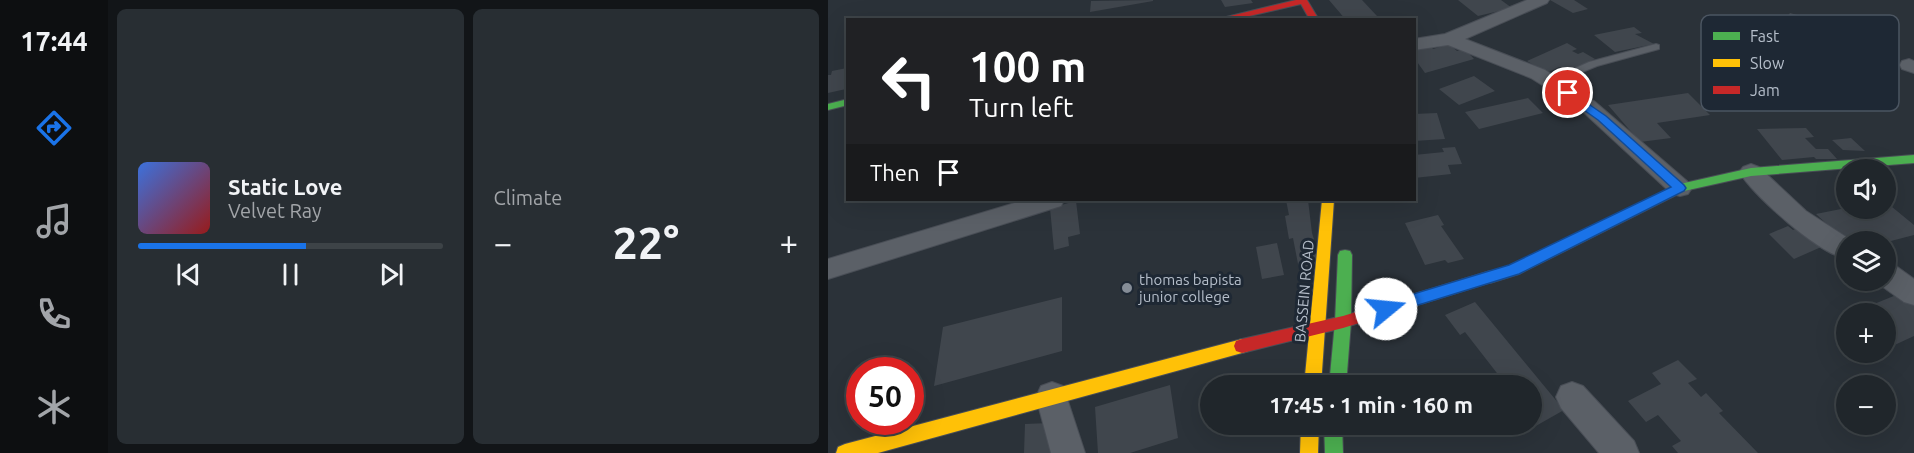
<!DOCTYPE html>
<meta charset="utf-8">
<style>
:root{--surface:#20262b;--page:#282e33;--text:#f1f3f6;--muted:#a2a5a9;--line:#3d4347;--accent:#1a73e8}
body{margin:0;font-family:Ubuntu,sans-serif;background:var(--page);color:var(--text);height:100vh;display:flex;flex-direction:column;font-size:22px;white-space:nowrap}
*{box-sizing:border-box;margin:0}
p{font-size:20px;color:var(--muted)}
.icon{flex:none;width:33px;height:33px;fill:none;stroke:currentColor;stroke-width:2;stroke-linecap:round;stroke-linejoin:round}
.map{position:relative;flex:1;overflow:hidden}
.side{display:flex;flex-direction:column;gap:9px;padding:9px;background:#121518;width:720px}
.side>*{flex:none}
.banner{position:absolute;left:18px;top:18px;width:570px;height:183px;border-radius:0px;box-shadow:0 6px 24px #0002,0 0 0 2px var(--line);background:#202124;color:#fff;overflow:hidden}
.tools{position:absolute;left:1008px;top:159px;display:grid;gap:12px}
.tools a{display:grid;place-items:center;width:60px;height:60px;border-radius:50%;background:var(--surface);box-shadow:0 6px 24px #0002,0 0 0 2px var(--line);font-size:30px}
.speed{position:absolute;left:18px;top:357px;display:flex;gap:12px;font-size:30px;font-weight:700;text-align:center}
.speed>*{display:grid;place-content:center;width:78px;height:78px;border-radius:50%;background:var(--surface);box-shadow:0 6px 24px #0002,0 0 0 2px var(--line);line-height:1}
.speed .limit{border:9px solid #d22;background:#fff;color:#111}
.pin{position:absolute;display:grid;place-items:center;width:51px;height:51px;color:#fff;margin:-26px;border:3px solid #fff;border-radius:50%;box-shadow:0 2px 6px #0007}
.me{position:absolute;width:66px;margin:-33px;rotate:73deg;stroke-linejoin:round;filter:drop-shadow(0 0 4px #0008)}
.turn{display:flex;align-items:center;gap:21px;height:126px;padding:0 24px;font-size:27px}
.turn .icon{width:78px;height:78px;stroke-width:2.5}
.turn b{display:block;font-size:42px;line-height:51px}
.then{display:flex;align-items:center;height:57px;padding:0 24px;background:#0003;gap:12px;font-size:22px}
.big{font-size:45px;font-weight:700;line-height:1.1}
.side .widget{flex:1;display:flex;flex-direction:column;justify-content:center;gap:9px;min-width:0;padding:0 21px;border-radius:9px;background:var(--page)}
.song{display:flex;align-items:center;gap:18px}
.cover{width:72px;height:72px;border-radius:9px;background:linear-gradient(135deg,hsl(220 70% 55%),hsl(0 70% 35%))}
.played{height:6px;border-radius:3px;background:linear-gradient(90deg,var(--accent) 55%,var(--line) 55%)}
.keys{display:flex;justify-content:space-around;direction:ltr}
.heat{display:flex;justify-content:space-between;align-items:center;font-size:33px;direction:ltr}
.side .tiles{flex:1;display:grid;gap:9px;grid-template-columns:repeat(2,1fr)}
.trip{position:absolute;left:372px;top:375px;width:342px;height:60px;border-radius:30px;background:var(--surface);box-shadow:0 6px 24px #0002,0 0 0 2px var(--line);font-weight:700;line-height:60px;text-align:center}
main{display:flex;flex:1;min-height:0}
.dock{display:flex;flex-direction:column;width:108px;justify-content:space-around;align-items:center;background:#0d0f11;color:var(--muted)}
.dock .icon{width:42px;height:42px}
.dock .current{color:var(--accent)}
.dock b{font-size:27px;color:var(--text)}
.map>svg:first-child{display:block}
.building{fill:#40464d}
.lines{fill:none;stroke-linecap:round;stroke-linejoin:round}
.lane-casing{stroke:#494e56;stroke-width:2}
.street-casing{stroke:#494e56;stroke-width:2}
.fast-casing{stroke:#494e56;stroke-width:2}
.slow-casing{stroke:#494e56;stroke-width:2}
.jam-casing{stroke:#494e56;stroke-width:2}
.lane{fill:#5b6067;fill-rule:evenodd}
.street{fill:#5b6067;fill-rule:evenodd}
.fast{fill:#4caf50;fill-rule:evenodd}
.slow{fill:#ffc107;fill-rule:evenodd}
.jam{fill:#c62828;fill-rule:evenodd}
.route{fill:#1a73e8;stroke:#114b97;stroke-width:1.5}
.poi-dot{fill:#858d97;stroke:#1e2834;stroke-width:2}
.labels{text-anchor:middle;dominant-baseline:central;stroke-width:6;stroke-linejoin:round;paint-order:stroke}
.poi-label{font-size:15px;fill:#b5beca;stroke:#1e2834;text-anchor:start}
.street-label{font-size:15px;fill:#b5beca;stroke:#1e2834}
.key{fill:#1e2834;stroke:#4b5561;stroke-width:1.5}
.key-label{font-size:16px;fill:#b5beca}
</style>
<main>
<nav class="dock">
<b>17:44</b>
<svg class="icon current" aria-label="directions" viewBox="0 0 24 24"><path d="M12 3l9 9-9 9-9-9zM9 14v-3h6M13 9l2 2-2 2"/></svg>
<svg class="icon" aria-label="music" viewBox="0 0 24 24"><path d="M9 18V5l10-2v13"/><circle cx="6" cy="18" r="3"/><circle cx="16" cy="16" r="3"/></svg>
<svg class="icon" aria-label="phone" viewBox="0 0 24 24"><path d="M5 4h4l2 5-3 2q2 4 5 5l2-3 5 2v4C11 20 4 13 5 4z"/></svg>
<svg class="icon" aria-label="climate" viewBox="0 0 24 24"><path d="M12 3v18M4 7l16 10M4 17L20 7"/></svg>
</nav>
<section class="side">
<div class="tiles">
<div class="widget">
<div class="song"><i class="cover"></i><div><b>Static Love</b><p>Velvet Ray</p></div></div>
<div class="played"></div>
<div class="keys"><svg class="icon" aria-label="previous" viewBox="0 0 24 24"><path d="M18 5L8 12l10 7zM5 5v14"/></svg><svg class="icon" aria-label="pause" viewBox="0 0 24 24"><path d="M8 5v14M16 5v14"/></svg><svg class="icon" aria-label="next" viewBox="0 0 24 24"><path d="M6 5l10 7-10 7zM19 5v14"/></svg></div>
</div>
<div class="widget"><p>Climate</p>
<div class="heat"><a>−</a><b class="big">22°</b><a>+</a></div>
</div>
</div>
</section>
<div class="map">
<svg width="1086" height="453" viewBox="0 0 1086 453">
<rect width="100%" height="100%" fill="#2b3239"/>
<path class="building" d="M 325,0 L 325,1 L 262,12 L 263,1 Z
M 393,0 L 423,0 L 425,3 L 397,7 Z
M 501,0 L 534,0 L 549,16 L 518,20 Z
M 630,0 L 673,0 L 684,8 L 650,16 Z
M 722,0 L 746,0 L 760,9 L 745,13 Z
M 962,13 L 980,18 L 978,21 L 983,22 L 977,31 L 953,24 Z
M 806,27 L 814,33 L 807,34 L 826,44 L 787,52 L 766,35 Z
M 739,43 L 749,49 L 744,51 L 750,54 L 755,52 L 767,59 L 739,72 L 731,67 L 719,73 L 699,61 Z
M 601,44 L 605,49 L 621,44 L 629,51 L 637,49 L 646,59 L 597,73 L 587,59 L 590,58 L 586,53 L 586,47 Z
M 19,68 L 18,89 L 0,93 L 0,75 L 3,75 L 4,71 Z
M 646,76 L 667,91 L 631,105 L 611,89 Z
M 860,93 L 882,115 L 829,123 L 843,138 L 812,142 L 780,105 Z
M 700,98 L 715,113 L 651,129 L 637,112 Z
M 609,113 L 617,139 L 586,141 L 586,114 Z
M 978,128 L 986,137 L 977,138 L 988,149 L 1000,149 L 1009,159 L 988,159 L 986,157 L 954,160 L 929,129 Z
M 1023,138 L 1037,151 L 1015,150 L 1004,140 Z
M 627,147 L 634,164 L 620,165 L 623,174 L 586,178 L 586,155 L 616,152 L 614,148 Z
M 458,200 L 480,200 L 484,233 L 494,265 L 471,269 L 465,238 L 461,239 L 457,216 L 461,215 Z
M 248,201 L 252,234 L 240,237 L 241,246 L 226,250 L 222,208 Z
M 1058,202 L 1086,225 L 1086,235 L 1059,242 L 1018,242 L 988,214 L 1018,208 L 1058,208 Z
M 610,215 L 616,225 L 613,226 L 636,259 L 620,263 L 617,260 L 597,265 L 577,223 Z
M 960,226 L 965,230 L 975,226 L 1000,244 L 966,259 L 941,234 Z
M 449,243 L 456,275 L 434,279 L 428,247 Z
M 1078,291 L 1086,297 L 1086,336 L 1058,349 L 1058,314 L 1024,313 Z
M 234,297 L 234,351 L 106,386 L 115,327 Z
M 647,302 L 736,410 L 706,427 L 704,423 L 704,386 L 679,386 L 637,332 L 632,335 L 617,315 Z
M 850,360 L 869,379 L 860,383 L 873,397 L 878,393 L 895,411 L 891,413 L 930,453 L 850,453 L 844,446 L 853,441 L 830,415 L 818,422 L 800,401 L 833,384 L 824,373 Z
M 342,385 L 350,438 L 302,453 L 270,453 L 267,407 Z
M 221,423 L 230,453 L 196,453 L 197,424 Z"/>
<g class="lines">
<g class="lane-casing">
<path id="lane" d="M 828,44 L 831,45 L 831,49 L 769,66 L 725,84 L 717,84 L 716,82 L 761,62 Z"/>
</g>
<g class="street-casing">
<path id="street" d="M 699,0 L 721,0 L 719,3 L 637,39 L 717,70 L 766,101 L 860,182 L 864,188 L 860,194 L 852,196 L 844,194 L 752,109 L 703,78 L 620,45 L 586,50 L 586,39 L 617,34 Z
M 1081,59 L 1086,61 L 1086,73 L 1074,69 L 1072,65 L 1074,61 Z
M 923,164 L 931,167 L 978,211 L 1026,242 L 1018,242 L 1018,259 C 989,252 928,198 911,172 L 915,167 Z
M 197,200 L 236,200 L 233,206 L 0,279 L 0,259 Z
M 1058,263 L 1068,266 L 1086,279 L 1086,305 L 1076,302 L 1048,282 L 1058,280 Z
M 224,382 L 235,386 L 257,453 L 223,453 L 208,397 L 213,386 Z
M 744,382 L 755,386 L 806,441 L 811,453 L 771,453 L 733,408 L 728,397 L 733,386 Z"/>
</g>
<g class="fast-casing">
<path id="fast" d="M 20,99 L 20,105 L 0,110 L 0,104 Z
M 1086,155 L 1086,163 L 923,176 L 856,191 L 691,274 L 662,283 L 657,281 L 655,277 L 657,273 L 682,266 L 852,184 L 923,168 Z
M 517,250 L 522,251 L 524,255 L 523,322 L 518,386 L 501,386 L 507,322 L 510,255 L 512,251 Z
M 496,424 L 514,424 L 515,453 L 497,453 Z"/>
</g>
<g class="slow-casing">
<path id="slow" d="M 494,200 L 506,200 L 493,386 L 476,386 Z
M 414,339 L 420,341 L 422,346 L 420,351 L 414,353 L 50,453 L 8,453 L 10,447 L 17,444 Z
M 473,424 L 491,424 L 490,453 L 472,453 Z"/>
</g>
<g class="jam-casing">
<path id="jam" d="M 468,0 L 479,0 L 491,20 L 482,20 L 473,4 L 404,20 L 386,20 Z
M 662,271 L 667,273 L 669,277 L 667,281 L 515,328 L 414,353 L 408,351 L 406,346 L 408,341 L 414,339 L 515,316 Z"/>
</g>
<use href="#lane" class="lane"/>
<use href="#street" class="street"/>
<use href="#fast" class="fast"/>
<use href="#slow" class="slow"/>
<use href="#jam" class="jam"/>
</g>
<path class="route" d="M 740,90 L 778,116 L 856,185 L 858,188 L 856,191 L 691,274 L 558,315 L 552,313 L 550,309 L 552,304 L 681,265 L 843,187 L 770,120 L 736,96 L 735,93 Z"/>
<circle class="poi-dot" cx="299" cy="288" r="6"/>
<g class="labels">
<g class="poi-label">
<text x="311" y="279">thomas bapista<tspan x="311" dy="17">junior college</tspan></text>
</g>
<g class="street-label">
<text transform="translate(476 291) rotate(-85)">BASSEIN ROAD</text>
</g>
</g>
<rect x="873" y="15" width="198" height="96" rx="9" class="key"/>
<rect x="885" y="32" width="27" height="8" fill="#4caf50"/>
<rect x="885" y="59" width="27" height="8" fill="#ffc107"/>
<rect x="885" y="86" width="27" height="8" fill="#c62828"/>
<g class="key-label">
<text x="922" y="42">Fast</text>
<text x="922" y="69">Slow</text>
<text x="922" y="96">Jam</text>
</g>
</svg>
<div class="tools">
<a><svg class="icon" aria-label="sound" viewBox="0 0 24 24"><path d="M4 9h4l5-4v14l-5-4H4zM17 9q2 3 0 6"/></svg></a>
<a><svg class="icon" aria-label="layers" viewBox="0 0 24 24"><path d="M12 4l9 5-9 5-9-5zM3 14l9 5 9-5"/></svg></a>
<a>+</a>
<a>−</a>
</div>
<div class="speed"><div class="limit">50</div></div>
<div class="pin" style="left:740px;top:93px;background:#d93025"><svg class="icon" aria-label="arrive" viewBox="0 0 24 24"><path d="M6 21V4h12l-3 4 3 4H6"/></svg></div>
<svg class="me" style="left:558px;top:309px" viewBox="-20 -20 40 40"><circle r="19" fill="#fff"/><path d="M0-13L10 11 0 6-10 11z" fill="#1a73e8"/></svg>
<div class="trip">17:45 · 1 min · 160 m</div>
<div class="banner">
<div class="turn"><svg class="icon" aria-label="left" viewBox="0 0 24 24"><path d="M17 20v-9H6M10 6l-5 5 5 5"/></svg><div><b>100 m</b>Turn left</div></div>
<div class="then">Then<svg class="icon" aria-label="arrive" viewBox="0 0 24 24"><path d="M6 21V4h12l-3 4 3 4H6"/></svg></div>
</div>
</div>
</main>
